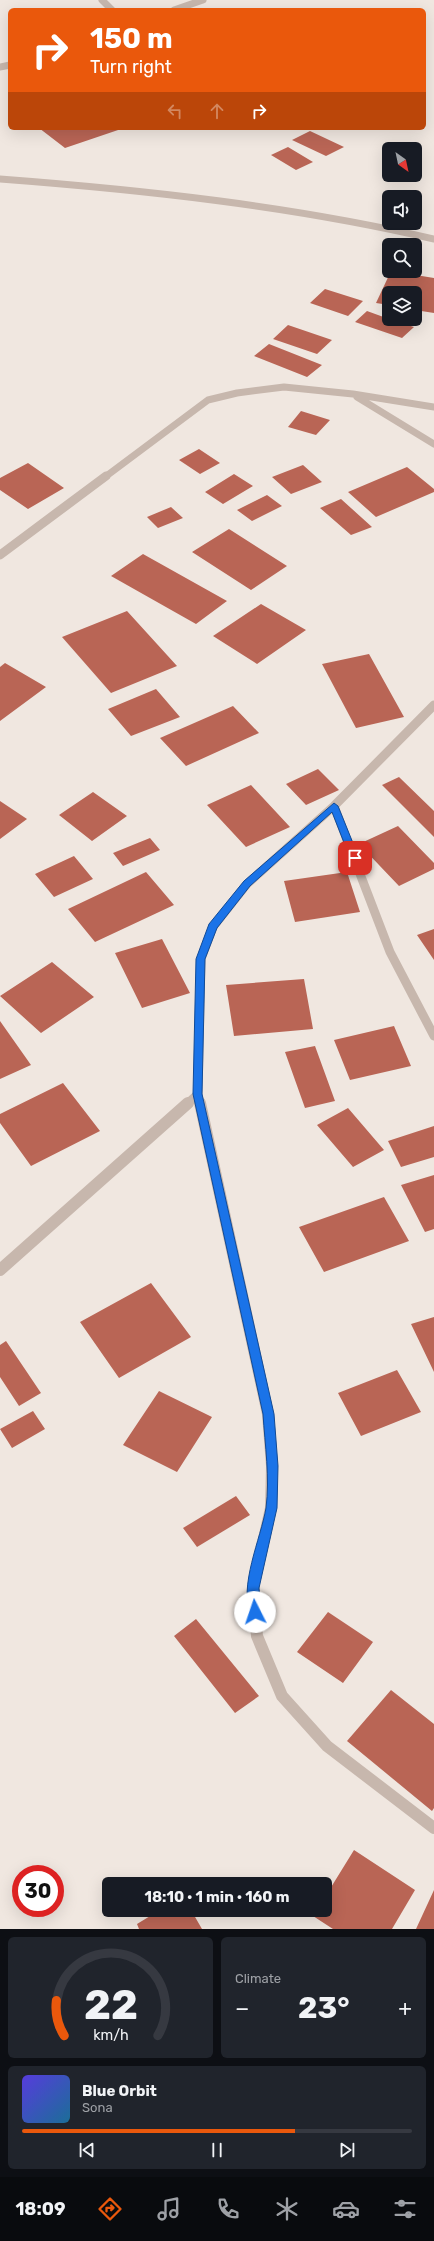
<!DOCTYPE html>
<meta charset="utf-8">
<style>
:root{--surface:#171b24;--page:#20242c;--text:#f1f3f6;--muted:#9ea1a6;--line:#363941;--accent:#ea580c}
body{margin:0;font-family:Rubik,sans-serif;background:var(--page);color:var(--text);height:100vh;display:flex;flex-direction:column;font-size:15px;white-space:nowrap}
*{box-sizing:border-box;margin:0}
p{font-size:13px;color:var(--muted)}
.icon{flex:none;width:22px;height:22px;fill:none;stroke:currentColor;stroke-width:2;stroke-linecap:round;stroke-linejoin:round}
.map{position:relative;height:1929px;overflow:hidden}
.drawer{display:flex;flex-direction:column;gap:8px;padding:8px;background:#0d0f14;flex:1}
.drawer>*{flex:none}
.hud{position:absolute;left:8px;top:8px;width:418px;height:122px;border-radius:6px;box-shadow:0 4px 16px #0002;background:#ea580c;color:#fff;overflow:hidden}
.needle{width:26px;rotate:147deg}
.controls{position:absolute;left:382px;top:142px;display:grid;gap:8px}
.controls a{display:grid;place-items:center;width:40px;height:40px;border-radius:6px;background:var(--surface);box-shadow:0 4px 16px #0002;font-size:20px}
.speed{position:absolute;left:12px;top:1865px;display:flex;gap:8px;font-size:20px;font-weight:700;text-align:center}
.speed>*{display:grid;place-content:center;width:52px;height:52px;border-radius:50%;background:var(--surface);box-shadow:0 4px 16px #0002;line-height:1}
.speed .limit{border:6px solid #d22;background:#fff;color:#111}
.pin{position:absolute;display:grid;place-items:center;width:34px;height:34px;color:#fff;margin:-17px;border-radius:8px;box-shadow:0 2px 6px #0006}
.me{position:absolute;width:44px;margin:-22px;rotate:356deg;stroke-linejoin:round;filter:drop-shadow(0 0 3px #0008)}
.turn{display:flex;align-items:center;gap:14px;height:84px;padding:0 16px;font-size:18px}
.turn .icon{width:52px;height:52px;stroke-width:2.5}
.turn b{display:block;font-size:28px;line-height:34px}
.lanes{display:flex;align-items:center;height:38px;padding:0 16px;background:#0003;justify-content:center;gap:20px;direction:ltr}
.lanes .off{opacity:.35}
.big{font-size:30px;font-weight:700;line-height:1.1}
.drawer .tile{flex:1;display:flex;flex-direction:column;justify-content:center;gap:6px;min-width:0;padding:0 14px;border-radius:6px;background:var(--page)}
.drawer .dial{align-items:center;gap:0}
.dial svg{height:104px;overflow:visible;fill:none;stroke:var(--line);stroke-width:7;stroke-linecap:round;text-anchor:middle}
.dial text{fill:var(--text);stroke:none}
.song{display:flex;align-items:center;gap:12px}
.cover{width:48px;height:48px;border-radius:6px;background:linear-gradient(135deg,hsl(250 70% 55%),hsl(200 70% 35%))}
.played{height:4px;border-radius:2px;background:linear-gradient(90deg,var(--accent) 70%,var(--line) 70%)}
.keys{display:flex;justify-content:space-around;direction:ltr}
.heat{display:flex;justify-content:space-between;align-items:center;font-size:22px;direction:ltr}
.drawer .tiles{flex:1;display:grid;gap:8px;grid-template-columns:1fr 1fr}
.tile:last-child{grid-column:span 2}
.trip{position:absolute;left:102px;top:1877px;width:230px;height:40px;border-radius:6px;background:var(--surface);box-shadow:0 4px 16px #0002;font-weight:700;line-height:40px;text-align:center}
.tabs{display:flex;height:64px;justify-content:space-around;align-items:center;background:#090b0e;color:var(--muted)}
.tabs .icon{width:28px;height:28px}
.tabs .selected{color:var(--accent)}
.tabs b{font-size:18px;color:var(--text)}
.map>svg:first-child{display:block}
.building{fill:#b96555}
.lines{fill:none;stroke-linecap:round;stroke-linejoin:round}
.street-far2{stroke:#c7b7ad;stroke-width:7}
.street-far1{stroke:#c7b7ad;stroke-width:9}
.street{stroke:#c7b7ad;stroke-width:12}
.route{fill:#1a73e8;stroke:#114b97}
</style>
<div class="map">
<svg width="434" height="1929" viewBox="0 0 434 1929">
<rect width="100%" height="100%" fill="#f0e7e0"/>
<path class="building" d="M 39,128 L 124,128 L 65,148 Z
M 310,131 L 344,147 L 326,156 L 292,140 Z
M 288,147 L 313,162 L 296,170 L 271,155 Z
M 391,271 L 434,278 L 434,313 L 415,310 L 415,293 L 389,293 L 389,305 L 376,303 Z
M 325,289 L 363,301 L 348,316 L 310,303 Z
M 367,311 L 389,319 L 414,327 L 402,338 L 355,322 Z
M 288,325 L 332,340 L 317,354 L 273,339 Z
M 269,344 L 322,365 L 307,377 L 254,356 Z
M 301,411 L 330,420 L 316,435 L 288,427 Z
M 199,449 L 220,463 L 200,474 L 179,460 Z
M 28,463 L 64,488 L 28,509 L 0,490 L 0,478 Z
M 303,465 L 322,482 L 291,494 L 272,477 Z
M 407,467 L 434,489 L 434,492 L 376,517 L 348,492 Z
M 234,474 L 253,486 L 223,504 L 205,492 Z
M 267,495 L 282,506 L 252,521 L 237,510 Z
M 341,499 L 372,527 L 351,535 L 320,508 Z
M 171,507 L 183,518 L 158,528 L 147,517 Z
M 229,529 L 287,566 L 251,590 L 192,552 Z
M 143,554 L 227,601 L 196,624 L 111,576 Z
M 261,604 L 306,630 L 257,664 L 213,636 Z
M 127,611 L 177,666 L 111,693 L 62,637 Z
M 369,654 L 404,717 L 356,728 L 322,664 Z
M 5,663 L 46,687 L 0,721 L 0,667 Z
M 156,689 L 180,717 L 131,736 L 108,709 Z
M 233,706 L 259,733 L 186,766 L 160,738 Z
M 318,769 L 339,790 L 306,805 L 286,784 Z
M 399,777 L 434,811 L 434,837 L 382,785 Z
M 251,785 L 290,827 L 246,847 L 207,805 Z
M 93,792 L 127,816 L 92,841 L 59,815 Z
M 0,801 L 27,819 L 0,839 Z
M 398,826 L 434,863 L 434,869 L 399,886 L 359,844 Z
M 150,838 L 160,850 L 123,866 L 113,853 Z
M 74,856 L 93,879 L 54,897 L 35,874 Z
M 146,872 L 174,905 L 95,942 L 68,909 Z
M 347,872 L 360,912 L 295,922 L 284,881 Z
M 434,929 L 434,960 L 417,935 Z
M 162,939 L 190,993 L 142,1008 L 115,953 Z
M 52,962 L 94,997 L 41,1033 L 0,996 Z
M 304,979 L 313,1029 L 234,1036 L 226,985 Z
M 0,1021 L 31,1065 L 0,1079 Z
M 394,1026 L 411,1066 L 350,1080 L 334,1040 Z
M 315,1046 L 335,1101 L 305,1108 L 285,1052 Z
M 63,1083 L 100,1131 L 31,1166 L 0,1123 L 0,1114 Z
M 348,1108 L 384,1150 L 353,1167 L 317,1125 Z
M 434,1126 L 434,1157 L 401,1167 L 388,1141 Z
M 434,1175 L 434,1229 L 425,1232 L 401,1185 Z
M 384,1197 L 409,1241 L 324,1272 L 299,1227 Z
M 151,1283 L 191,1337 L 119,1378 L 80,1322 Z
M 434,1317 L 434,1372 L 411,1324 Z
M 6,1341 L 41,1393 L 19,1406 L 0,1377 L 0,1345 Z
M 397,1370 L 421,1412 L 361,1436 L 338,1393 Z
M 159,1391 L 212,1417 L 177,1472 L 123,1445 Z
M 33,1411 L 45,1429 L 12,1448 L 0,1429 Z
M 236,1496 L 250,1515 L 197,1547 L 183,1528 Z
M 328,1612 L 373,1642 L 343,1683 L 297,1652 Z
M 196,1619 L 259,1696 L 235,1713 L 174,1636 Z
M 391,1690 L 434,1724 L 434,1808 L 432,1811 L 347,1741 Z
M 354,1850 L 415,1890 L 392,1929 L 333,1929 L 313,1916 L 317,1910 L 325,1910 L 325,1897 Z
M 434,1890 L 434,1929 L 416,1929 Z
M 160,1910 L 191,1910 L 202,1929 L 139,1929 L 137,1924 Z"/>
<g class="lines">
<path class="street-far2" d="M 102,0 L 112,10
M 174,10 L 203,0
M 0,67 L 10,65
M 0,179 C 145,190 292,206 434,239
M 357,397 L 434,444
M 105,477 L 208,400 L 237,393 L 284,387 L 353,394 L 434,407"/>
<path class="street-far1" d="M 0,555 L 106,476
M 334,806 L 390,952 L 434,1036
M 187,1104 L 198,1094
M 200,1104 L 198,1094 L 201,959 L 213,927 L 247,884 L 334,806 L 434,705"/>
<path class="street" d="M 200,1103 L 268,1414 L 272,1466 L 271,1508 L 253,1588 L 257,1636 L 282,1696 L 327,1746 L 434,1828
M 0,1270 L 188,1103"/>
</g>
<path class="route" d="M 334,803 L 338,806 L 359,858 L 358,860 L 352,860 L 350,858 L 332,812 L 250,886 L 217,928 L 205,959 L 202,1094 L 274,1414 L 278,1466 L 277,1508 L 259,1588 L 261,1612 L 259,1616 L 255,1617 L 251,1616 C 238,1587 261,1538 266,1508 C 270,1478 265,1445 263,1414 L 193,1094 L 196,959 L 209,924 L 244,881 Z"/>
</svg>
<div class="controls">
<a><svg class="needle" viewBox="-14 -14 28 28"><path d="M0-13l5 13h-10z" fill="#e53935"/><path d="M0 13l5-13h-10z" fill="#9ea1a6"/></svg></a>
<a><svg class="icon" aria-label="sound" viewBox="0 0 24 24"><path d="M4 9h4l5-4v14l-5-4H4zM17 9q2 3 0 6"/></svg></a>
<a><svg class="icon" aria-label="search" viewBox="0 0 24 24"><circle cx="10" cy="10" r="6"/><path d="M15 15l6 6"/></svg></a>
<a><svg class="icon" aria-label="layers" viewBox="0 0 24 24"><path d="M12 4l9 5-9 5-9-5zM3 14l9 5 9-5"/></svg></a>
</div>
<div class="speed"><div class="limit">30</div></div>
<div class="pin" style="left:355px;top:858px;background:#d93025"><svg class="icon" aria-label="arrive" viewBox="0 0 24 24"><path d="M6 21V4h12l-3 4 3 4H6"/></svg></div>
<svg class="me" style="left:255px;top:1612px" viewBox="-20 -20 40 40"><circle r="19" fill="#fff"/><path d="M0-13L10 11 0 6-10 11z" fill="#1a73e8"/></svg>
<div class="trip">18:10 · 1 min · 160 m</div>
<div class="hud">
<div class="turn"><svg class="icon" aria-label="right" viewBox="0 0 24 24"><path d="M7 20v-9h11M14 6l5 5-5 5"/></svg><div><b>150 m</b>Turn right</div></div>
<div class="lanes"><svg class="icon off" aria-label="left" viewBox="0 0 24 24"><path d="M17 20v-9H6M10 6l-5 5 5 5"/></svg><svg class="icon off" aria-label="ahead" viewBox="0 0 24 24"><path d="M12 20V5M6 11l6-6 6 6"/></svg><svg class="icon" aria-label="right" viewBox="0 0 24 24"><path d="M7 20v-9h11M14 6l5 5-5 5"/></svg></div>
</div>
</div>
<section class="drawer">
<div class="tiles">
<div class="tile dial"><svg viewBox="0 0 100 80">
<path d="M14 69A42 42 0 1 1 86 69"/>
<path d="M14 69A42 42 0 0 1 8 42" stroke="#ea580c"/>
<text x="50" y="56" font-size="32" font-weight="700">22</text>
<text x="50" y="72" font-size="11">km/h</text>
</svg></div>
<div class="tile"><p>Climate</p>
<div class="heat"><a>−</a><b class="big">23°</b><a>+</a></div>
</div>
<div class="tile">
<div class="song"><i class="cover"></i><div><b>Blue Orbit</b><p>Sona</p></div></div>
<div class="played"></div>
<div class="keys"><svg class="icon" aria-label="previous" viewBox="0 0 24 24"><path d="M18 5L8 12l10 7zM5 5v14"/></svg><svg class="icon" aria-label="pause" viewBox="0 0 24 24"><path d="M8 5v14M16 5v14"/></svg><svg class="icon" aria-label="next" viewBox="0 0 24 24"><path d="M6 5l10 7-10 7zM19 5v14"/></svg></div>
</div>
</div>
</section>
<nav class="tabs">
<b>18:09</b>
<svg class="icon selected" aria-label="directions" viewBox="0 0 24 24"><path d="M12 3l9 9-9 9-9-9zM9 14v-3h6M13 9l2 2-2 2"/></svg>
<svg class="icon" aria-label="music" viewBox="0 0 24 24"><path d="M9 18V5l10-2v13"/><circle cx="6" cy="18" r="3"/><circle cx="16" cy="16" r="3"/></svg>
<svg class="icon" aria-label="phone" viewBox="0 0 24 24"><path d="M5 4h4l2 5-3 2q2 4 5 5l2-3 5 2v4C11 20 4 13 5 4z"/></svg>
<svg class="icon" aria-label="climate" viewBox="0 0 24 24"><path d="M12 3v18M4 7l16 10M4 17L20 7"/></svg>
<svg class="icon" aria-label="car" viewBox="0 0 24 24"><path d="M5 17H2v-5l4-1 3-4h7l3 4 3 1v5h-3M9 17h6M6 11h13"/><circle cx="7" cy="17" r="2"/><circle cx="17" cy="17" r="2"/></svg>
<svg class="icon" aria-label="filters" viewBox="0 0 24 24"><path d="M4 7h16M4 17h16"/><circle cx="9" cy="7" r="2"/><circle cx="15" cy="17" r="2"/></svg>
</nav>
